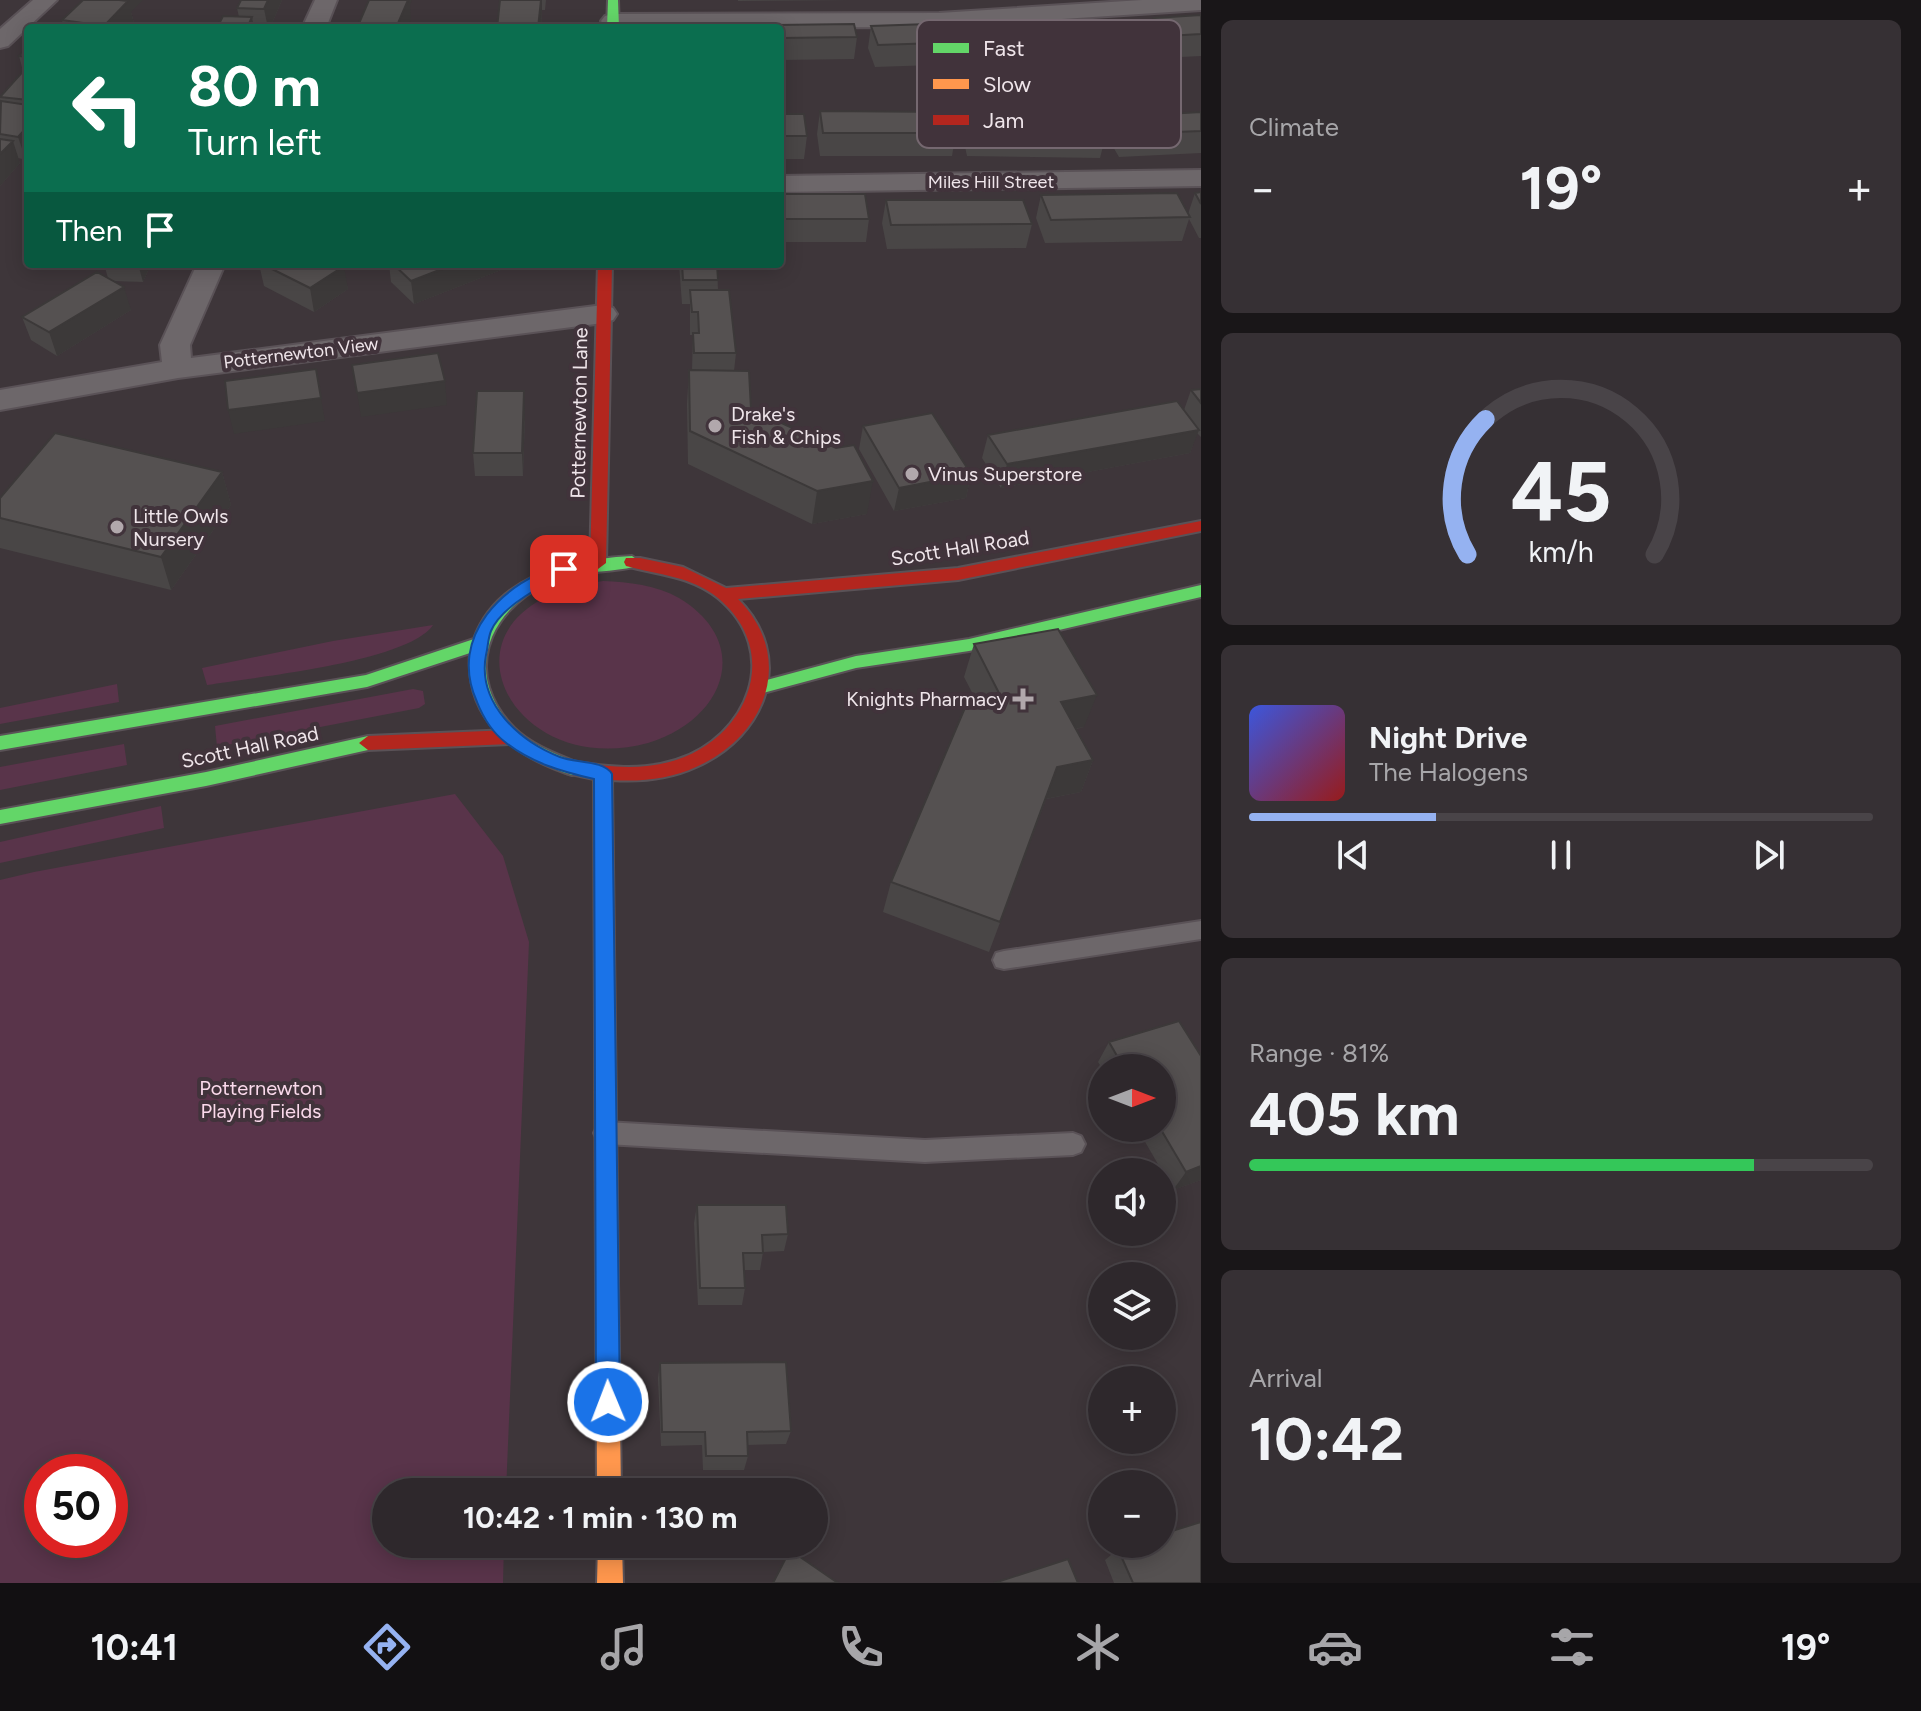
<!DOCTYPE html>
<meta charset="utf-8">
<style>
:root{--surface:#2e282c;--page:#363034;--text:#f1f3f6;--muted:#a7a6a9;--line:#494448;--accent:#95b2f1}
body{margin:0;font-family:Figtree,sans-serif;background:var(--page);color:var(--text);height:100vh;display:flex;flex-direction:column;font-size:30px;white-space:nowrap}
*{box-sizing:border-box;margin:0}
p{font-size:26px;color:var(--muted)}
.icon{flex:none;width:44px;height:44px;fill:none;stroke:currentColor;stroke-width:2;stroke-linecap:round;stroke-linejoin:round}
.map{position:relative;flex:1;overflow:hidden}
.panel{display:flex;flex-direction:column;gap:20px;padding:20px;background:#191618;width:720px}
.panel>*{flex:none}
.guide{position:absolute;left:24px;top:24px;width:760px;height:244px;border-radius:8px;box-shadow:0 4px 20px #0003,0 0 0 2px var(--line);background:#0b6e4f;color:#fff;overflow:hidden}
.needle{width:52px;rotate:90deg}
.controls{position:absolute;left:1088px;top:1054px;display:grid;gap:16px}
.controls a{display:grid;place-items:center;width:88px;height:88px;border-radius:50%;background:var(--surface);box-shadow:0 4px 20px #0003,0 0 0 2px var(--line);font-size:40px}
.speed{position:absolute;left:24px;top:1454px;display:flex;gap:16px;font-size:40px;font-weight:700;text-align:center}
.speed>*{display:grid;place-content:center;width:104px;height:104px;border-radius:50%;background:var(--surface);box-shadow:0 4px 20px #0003,0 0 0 2px var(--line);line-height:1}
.speed .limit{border:12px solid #d22;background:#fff;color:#111}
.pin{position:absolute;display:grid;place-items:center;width:68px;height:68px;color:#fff;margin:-34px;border-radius:16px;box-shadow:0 4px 12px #0006}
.me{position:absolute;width:88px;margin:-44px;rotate:359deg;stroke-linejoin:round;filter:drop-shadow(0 0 6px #0008)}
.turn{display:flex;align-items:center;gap:28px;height:168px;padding:0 32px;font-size:36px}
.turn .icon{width:104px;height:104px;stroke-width:2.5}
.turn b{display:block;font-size:56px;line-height:68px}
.then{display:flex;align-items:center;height:76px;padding:0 32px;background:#0003;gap:16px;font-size:30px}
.big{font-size:60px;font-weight:700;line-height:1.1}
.panel .widget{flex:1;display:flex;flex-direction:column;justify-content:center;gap:12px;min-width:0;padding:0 28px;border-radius:12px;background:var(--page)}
.panel .dial{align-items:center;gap:0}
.dial svg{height:208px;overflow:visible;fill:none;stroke:var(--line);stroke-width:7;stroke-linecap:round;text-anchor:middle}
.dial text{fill:var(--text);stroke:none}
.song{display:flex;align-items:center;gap:24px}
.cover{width:96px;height:96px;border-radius:12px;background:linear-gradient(135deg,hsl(230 70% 55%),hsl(0 70% 35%))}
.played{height:8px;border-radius:4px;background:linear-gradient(90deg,var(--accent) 30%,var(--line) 30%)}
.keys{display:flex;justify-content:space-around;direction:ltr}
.heat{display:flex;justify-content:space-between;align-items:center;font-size:44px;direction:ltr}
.charge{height:12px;border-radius:6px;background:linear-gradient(90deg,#34c759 81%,var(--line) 0)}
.trip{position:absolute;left:372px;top:1478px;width:456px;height:80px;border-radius:40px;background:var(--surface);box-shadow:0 4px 20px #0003,0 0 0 2px var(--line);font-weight:700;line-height:80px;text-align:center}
.dock{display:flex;height:128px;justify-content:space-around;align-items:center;background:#121012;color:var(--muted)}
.dock .icon{width:56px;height:56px}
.dock .selected{color:var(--accent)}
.dock b{font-size:36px;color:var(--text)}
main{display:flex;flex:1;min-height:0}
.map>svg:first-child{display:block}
.green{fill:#59344a;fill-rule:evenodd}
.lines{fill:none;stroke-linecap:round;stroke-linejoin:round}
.lane-casing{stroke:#5a5257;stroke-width:4}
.street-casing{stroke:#5a5257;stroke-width:4}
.fast-casing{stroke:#5a5257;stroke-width:4}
.slow-casing{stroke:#5a5257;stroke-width:4}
.jam-casing{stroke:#5a5257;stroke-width:4}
.lane{fill:#6d676a;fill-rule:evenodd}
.street{fill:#6d676a;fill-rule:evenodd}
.fast{fill:#63d668;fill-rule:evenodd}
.slow{fill:#ff974d;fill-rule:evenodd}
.jam{fill:#b3261e;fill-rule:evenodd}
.wall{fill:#494646}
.shaded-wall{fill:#3c3939}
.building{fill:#555151;stroke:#3c3939;stroke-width:2}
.route{fill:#1a73e8;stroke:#114b97;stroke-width:2}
.poi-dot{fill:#b1a8ac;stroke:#41333b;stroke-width:3}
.labels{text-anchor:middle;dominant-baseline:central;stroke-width:8;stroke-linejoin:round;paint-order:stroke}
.far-street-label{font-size:18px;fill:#efe5ea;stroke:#41333b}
.street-label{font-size:20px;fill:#efe5ea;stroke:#41333b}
.poi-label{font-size:20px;fill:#efe5ea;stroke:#41333b;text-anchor:start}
.park-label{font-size:20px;fill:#fad9eb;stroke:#41333b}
.key{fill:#41333b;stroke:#756870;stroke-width:2}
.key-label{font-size:22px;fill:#efe5ea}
</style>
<main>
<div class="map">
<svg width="1201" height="1583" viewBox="0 0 1201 1583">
<rect width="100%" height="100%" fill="#3e363a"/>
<path class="green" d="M 603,581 C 629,582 656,585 679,598 C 755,644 723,721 648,743 C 506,782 421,606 603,581 Z
M 433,625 C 408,662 255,677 207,685 L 202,668 L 333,641 Z
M 117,684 L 119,702 L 0,724 L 0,708 Z
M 413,689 L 423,691 L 425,704 L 419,708 L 217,747 L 215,726 Z
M 124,744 L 127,765 L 0,790 L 0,767 Z
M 455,794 L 503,856 L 529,942 L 506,1492 L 386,1492 L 386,1544 L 504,1544 L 503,1583 L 0,1583 L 0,880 L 34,872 ZM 110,1472 L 110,1540 L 42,1540 L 42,1472 Z
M 161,806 L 164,828 L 0,863 L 0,842 Z"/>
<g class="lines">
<g class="lane-casing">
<path id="lane" d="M 1201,921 L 1201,939 L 1004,969 L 996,967 L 993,960 L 996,953 L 1004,951 Z
M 606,1122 L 925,1140 L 1073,1133 L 1081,1136 L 1085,1144 L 1081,1152 L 1073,1155 L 925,1162 L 606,1144 L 598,1141 L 594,1133 L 598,1125 Z"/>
</g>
<g class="street-casing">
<path id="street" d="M 33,0 L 57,0 L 8,46 L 0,48 L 0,29 Z
M 315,0 L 337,0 L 326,28 L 302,28 Z
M 1142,0 L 1201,0 L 1201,10 L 939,27 L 613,28 L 605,26 L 601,21 L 605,16 L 613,14 L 939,13 Z
M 1201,170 L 1201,186 L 780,192 L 780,176 Z
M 197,264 L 225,264 L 190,345 L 191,358 L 603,305 L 613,308 L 617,314 L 613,320 L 603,323 L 178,378 L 0,410 L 0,390 L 162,362 L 160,345 Z"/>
</g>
<g class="fast-casing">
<path id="fast" d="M 608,0 L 618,0 L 619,28 L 607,28 Z
M 632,556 L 640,562 L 638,566 C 607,574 577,569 547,583 C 486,613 463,676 514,728 C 531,745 556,754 578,763 L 581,768 L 578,773 L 572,775 C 513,756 465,720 470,653 L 367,687 L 0,750 L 0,736 L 366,675 L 474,639 C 497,575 572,559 632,556 Z
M 1201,585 L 1201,597 L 969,651 L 856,668 L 763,693 L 754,687 L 763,681 L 856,656 L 969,639 Z
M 368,736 L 377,743 L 368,750 L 206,786 L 0,824 L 0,810 L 206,772 Z"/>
</g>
<g class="slow-casing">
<path id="slow" d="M 607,1271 L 615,1274 L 618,1282 L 621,1492 L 597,1492 L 596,1282 L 599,1274 Z
M 598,1544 L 622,1544 L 623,1583 L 597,1583 Z"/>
</g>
<g class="jam-casing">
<path id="jam" d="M 598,264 L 612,264 L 606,563 L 598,569 L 590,563 Z
M 1201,521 L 1201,531 L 958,580 L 738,599 C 796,657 767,736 696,767 C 670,779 641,782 612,780 L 618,1282 L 615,1290 L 607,1293 L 599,1290 L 596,1282 L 594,779 L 566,773 L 563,768 L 566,763 L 572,761 C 606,767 642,771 676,760 C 748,737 783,652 718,598 C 691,576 659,575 626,566 L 624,562 L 626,558 L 640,558 L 683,567 L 726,588 L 958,568 Z
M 511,730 L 520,737 L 511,744 L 368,750 L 359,743 L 368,736 Z"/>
</g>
<use href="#lane" class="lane"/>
<use href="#street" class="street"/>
<use href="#fast" class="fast"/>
<use href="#slow" class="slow"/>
<use href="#jam" class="jam"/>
</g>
<path class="wall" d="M 241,0 L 282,0 L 270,28 L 217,28 L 239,17 L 237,8 Z
M 500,0 L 546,0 L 545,10 L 542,10 L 541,28 L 497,28 Z
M 738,0 L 852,0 L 738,1 Z
M 131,12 L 134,23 L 129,28 L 64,28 L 62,20 Z
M 1201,15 L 1201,56 L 1161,58 L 1149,42 L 1143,62 L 1087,66 L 1075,48 L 1080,25 L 1148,38 L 1154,18 Z
M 776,25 L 857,37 L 854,59 L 780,60 L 780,28 L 776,28 Z
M 871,26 L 996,41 L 992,63 L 875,67 L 868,48 Z
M 1007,26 L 1076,41 L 1070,64 L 1013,67 L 1002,49 Z
M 28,47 L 28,157 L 26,160 L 18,158 L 20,163 L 0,186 L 0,96 L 23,71 L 19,56 Z
M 820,111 L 956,133 L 952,156 L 820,156 L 817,134 Z
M 967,111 L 1106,135 L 1100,158 L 967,156 L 962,133 Z
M 1201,112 L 1201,153 L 1119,157 L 1109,140 L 1115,117 Z
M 780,114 L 807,136 L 804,159 L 780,159 Z
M 1201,192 L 1201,238 L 1199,238 L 1189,219 L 1182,241 L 1045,243 L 1036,218 L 1041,195 L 1188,214 L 1195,193 Z
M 780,194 L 869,219 L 866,242 L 780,242 Z
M 886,200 L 1032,224 L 1026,248 L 887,249 L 882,223 Z
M 104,264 L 151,264 L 143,282 L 113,281 L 131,310 L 57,356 L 31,340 L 22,317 L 108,278 Z
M 259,264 L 341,264 L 348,289 L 314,312 L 264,286 Z
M 389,264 L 511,264 L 511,266 L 414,304 L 391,282 Z
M 679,264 L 717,264 L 718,290 L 736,353 L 734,371 L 751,409 L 867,514 L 812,524 L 688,464 L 687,404 L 689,370 L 692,370 L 693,335 L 690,335 L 690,304 L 682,304 Z
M 1201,389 L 1201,437 L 1197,433 L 1190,453 L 1001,488 L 982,458 L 988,435 L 1184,410 L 1191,390 Z
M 525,415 L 523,476 L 475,476 L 473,453 Z
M 863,426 L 971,474 L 966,498 L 894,511 L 859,449 Z
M 222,472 L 231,505 L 171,590 L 0,548 L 0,498 Z
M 974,644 L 1084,727 L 1076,729 L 1093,760 L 1081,792 L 1046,799 L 989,952 L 883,912 L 891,882 L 977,702 L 964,677 Z
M 1109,1042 L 1201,1056 L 1201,1180 L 1173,1190 L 1137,1128 L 1162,1128 L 1162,1068 L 1102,1068 L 1098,1062 Z
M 697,1205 L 788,1234 L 784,1251 L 763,1252 L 760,1270 L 744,1270 L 745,1288 L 742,1305 L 698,1305 L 694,1223 Z
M 660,1363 L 791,1431 L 786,1444 L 747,1445 L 748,1456 L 744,1470 L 703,1470 L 702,1445 L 661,1446 L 658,1378 Z
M 1118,1549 L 1201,1583 L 1114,1583 L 1105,1560 Z"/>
<path class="shaded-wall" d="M 122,0 L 143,0 L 131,12 L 134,23 L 129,28 L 105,28 L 104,26 Z
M 268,0 L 282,0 L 270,28 L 268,28 L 264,9 Z
M 407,0 L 412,0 L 410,5 L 411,18 L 408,28 L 396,28 Z
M 541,0 L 542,0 L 542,12 L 541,28 L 538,28 Z
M 252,17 L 254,28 L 247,28 Z
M 28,126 L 28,157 L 26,160 L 18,137 Z
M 13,141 L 20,163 L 0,186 L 0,154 Z
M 138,264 L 151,264 L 143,282 Z
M 455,264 L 511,264 L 511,266 L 414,304 L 411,281 Z
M 344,266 L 348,289 L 314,312 L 310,288 Z
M 124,287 L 131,310 L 57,356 L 49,332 Z
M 445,381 L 447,405 L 361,417 L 357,393 Z
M 524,391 L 525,415 L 523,476 L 522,453 Z
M 321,398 L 325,421 L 234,434 L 228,410 Z
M 1199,430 L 1190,453 L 1001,488 L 1007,464 Z
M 222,472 L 231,505 L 171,590 L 161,557 Z
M 971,474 L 966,498 L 894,511 L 899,488 Z
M 873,481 L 867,514 L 812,524 L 817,491 Z
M 1097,695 L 1084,727 L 1049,734 L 1061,702 Z
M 1093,760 L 1081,792 L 1045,799 L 1057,767 Z
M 1201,1166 L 1201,1180 L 1173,1190 L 1186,1172 Z"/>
<path class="building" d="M 83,0 L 119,0 L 128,1 L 104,26 L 62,20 Z
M 241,0 L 268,0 L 264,9 L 237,8 Z
M 369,0 L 408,0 L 396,28 L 357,28 Z
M 500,0 L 541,0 L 538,28 L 497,28 Z
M 1201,15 L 1201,34 L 1167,36 L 1154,18 Z
M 223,16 L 252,17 L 247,28 L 217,28 Z
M 988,22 L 996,41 L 878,45 L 871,26 Z
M 854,24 L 857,37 L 780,38 L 780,28 L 777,28 L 776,25 Z
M 28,47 L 28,57 L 19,56 Z
M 26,68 L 28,68 L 28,100 L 0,97 Z
M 1,101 L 28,105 L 28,126 L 18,137 L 0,134 Z
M 820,111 L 951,112 L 956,133 L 823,133 Z
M 1201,112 L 1201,131 L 1126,134 L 1115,117 Z
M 780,114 L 804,114 L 807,136 L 780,136 Z
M 0,139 L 13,141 L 0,154 Z
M 1201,192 L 1201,204 L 1195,193 Z
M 1177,193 L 1190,217 L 1051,220 L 1041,195 Z
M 780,194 L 865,194 L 869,219 L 780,219 Z
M 886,200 L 1023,200 L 1032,224 L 891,225 Z
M 262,264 L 341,264 L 344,266 L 310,288 Z
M 393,264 L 455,264 L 411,281 Z
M 682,264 L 717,264 L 718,280 L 683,280 Z
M 97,272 L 124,287 L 49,332 L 22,317 Z
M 690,290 L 729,290 L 736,353 L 694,353 L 693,333 L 699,333 L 698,312 L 692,312 Z
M 438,353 L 445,381 L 357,393 L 352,365 Z
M 316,369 L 321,398 L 228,410 L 225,381 Z
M 689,370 L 749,371 L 751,409 L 836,448 L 854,445 L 873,481 L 817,491 L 690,431 Z
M 1201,389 L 1201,403 L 1191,390 Z
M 477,391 L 524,391 L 522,453 L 473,453 Z
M 1177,401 L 1199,430 L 1007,464 L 988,435 Z
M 932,413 L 971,474 L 899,488 L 863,426 Z
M 55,433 L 222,472 L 161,557 L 0,518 L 0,498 Z
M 1058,629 L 1097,695 L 1061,702 L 1093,760 L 1057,767 L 1000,922 L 891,882 L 967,703 L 1001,697 L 974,644 Z
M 1179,1021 L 1201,1056 L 1201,1166 L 1186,1172 L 1160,1128 L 1162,1128 L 1162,1068 L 1124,1068 L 1109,1042 Z
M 697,1205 L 786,1205 L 788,1234 L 762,1235 L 763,1253 L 743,1253 L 745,1288 L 700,1288 Z
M 786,1362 L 791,1431 L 747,1432 L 748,1456 L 706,1456 L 705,1432 L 662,1432 L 660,1363 Z
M 1201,1522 L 1201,1583 L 1133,1583 L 1118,1549 L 1132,1544 L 1162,1544 L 1162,1534 Z
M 790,1550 L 838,1583 L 773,1583 Z
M 1068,1559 L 1078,1583 L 994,1583 Z"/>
<path class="route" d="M 564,564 L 572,569 L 570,573 C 546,583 502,605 491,631 C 488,638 488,647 486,655 C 477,703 519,741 560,757 C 575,763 604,760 612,774 L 620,1402 L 617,1411 L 608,1414 L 600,1411 L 596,1402 L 594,779 C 563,772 531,763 505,742 C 492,732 483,717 477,702 C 447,636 504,581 564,564 Z"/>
<g class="poi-dot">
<circle cx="715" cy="426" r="8"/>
<circle cx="912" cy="474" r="8"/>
<circle cx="117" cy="527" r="8"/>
<path d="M1019 687h8v8h8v8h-8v8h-8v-8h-8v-8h8z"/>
</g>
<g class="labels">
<g class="far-street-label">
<text x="991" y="182">Miles Hill Street</text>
<text transform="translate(301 353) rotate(-7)">Potternewton View</text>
</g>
<g class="street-label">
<text transform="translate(579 413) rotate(-89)">Potternewton Lane</text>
<text transform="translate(960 548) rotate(-9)">Scott Hall Road</text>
<text transform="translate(250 747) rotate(-12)">Scott Hall Road</text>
</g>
<g class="poi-label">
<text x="731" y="414">Drake's<tspan x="731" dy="23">Fish &amp; Chips</tspan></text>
<text x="928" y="474">Vinus Superstore</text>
<text x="133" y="516">Little Owls<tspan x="133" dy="23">Nursery</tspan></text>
<text x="1007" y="699" text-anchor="end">Knights Pharmacy</text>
</g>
<g class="park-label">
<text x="261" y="1088">Potternewton<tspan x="261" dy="23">Playing Fields</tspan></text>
</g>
</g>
<rect x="917" y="20" width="264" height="128" rx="12" class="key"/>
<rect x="933" y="43" width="36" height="10" fill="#63d668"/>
<rect x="933" y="79" width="36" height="10" fill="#ff974d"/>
<rect x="933" y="115" width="36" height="10" fill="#b3261e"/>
<g class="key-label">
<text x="983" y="56">Fast</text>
<text x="983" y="92">Slow</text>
<text x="983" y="128">Jam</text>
</g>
</svg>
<div class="controls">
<a><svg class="needle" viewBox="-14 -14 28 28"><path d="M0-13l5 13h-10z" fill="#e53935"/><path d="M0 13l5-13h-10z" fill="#a7a6a9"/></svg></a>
<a><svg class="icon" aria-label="sound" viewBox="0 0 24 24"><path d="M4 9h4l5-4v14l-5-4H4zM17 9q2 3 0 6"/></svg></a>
<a><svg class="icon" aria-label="layers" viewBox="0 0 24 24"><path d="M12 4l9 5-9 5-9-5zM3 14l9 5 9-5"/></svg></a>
<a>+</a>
<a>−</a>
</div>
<div class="speed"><div class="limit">50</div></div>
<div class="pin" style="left:564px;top:569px;background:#d93025"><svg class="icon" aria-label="arrive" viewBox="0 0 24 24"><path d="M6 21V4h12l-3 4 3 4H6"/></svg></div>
<svg class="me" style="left:608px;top:1402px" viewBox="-20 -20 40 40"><circle r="17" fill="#1a73e8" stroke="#fff" stroke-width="3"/><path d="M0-11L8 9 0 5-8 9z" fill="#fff"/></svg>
<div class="trip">10:42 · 1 min · 130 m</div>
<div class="guide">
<div class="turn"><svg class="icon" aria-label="left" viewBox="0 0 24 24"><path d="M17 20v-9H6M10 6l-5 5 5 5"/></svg><div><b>80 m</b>Turn left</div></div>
<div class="then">Then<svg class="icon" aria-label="arrive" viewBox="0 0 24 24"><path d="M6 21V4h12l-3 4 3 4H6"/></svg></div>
</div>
</div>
<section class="panel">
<div class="widget"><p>Climate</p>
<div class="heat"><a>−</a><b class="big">19°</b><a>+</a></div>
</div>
<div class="widget dial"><svg viewBox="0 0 100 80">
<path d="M14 69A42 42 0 1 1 86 69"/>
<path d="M14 69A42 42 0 0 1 21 17" stroke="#95b2f1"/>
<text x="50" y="56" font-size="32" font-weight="700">45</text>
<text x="50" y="72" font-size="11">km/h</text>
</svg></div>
<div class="widget">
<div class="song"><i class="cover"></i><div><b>Night Drive</b><p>The Halogens</p></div></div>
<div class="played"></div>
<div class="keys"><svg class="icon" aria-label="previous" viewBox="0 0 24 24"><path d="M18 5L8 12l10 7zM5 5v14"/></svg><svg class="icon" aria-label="pause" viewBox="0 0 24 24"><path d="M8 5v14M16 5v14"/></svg><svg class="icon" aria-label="next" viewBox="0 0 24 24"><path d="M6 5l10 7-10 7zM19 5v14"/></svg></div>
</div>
<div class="widget"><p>Range · 81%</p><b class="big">405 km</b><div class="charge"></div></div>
<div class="widget"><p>Arrival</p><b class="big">10:42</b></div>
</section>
</main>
<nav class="dock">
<b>10:41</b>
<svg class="icon selected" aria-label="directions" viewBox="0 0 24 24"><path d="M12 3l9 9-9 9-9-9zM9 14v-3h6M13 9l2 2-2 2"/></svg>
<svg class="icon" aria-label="music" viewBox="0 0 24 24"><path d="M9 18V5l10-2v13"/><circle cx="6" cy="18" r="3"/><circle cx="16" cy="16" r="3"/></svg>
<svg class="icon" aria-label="phone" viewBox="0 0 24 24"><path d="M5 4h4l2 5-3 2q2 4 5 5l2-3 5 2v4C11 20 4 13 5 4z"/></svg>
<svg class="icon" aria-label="climate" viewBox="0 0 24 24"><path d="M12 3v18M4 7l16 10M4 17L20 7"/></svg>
<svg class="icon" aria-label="car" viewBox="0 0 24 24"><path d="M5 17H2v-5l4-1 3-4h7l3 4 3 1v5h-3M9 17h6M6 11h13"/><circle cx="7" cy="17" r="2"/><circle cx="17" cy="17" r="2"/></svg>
<svg class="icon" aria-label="filters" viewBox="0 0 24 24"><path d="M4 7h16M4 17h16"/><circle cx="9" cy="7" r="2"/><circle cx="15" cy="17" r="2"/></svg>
<b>19°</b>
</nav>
